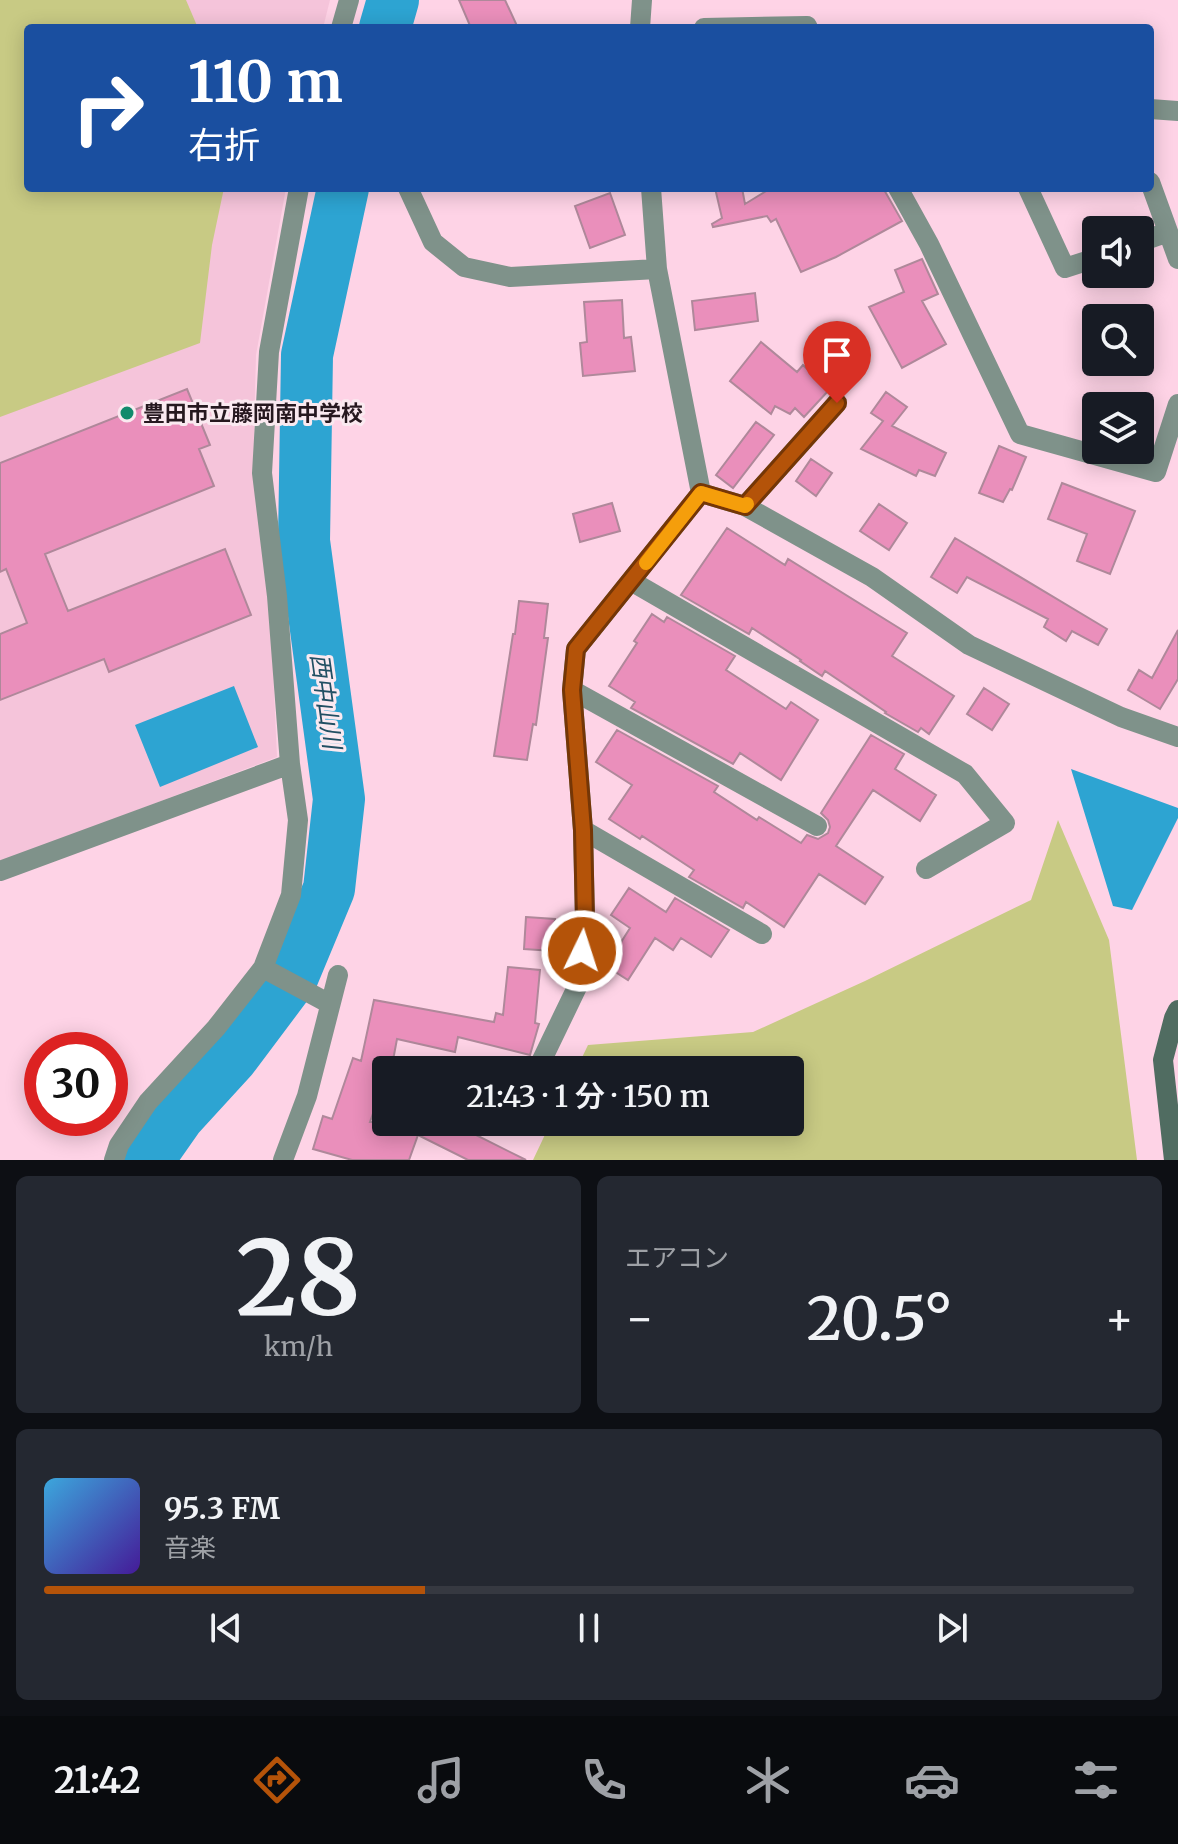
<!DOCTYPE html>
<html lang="ja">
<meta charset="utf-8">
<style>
:root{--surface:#171b24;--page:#242831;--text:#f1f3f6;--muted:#9ea1a6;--line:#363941;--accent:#b45309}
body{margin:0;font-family:Merriweather,"Noto Sans JP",serif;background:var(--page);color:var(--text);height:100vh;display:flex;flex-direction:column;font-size:30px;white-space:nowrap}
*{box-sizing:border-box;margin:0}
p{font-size:26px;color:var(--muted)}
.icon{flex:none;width:44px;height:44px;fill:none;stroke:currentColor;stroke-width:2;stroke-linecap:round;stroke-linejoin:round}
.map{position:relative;height:1160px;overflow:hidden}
.sheet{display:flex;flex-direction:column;gap:16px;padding:16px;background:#0d0f14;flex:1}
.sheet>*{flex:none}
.hud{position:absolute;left:24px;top:24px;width:1130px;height:168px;border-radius:8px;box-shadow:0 4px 20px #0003;background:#1a4fa0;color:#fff;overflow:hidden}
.controls{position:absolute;left:1082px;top:216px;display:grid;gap:16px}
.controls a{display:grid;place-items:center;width:72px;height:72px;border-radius:8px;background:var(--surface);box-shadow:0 4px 20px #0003;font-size:40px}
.speed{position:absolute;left:24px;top:1032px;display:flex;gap:16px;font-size:40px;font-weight:700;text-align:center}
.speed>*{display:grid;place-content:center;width:104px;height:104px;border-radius:50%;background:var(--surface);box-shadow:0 4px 20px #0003;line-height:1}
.speed .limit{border:12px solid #d22;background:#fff;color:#111}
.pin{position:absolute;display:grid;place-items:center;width:68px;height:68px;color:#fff;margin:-82px -34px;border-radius:50% 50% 50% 0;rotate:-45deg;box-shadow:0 0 8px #0007}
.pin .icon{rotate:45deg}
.me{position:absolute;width:88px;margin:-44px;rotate:4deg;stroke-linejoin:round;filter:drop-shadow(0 0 6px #0008)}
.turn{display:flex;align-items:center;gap:28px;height:168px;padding:0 32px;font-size:36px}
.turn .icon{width:104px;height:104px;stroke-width:2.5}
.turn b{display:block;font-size:56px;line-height:68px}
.big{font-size:60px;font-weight:600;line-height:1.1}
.sheet .card{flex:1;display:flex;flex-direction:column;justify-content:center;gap:12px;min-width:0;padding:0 28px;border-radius:12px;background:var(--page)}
.sheet .dial{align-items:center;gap:0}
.dial b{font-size:104px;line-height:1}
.song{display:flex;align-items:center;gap:24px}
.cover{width:96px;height:96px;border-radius:12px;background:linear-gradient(135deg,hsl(200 70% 55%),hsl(260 70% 35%))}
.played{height:8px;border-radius:4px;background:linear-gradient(90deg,var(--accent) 35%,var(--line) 35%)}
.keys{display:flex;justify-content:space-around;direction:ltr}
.heat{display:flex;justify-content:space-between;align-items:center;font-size:44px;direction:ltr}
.sheet .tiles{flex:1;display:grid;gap:16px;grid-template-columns:1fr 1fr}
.card:last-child{grid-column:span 2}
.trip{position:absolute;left:372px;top:1056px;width:432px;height:80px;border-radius:8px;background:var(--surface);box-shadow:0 4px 20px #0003;font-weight:600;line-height:80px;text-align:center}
.tabs{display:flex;height:128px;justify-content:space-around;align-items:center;background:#090b0e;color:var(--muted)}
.tabs .icon{width:56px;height:56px}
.tabs .active{color:var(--accent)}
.tabs b{font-size:36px;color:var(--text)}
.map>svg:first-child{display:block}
.built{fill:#f5c4da}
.green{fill:#c8ca84}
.water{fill:#2da4d2}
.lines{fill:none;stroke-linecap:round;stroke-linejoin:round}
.river{stroke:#2da4d2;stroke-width:52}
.building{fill:#ea8fbb;stroke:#af889a;stroke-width:2}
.street{stroke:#7f928a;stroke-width:20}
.secondary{stroke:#506c61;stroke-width:20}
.route-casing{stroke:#753606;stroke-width:20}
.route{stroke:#b45309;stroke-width:14}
.slow{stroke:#f59e0b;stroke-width:14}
.poi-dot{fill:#128a6c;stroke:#fae9f0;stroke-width:3}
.labels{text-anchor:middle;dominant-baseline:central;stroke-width:6;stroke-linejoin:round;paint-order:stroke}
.poi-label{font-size:22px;font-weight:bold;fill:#26181f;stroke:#fae9f0;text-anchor:start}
.water-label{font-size:24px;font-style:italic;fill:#214f63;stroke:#fae9f0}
</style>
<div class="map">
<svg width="1178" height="1160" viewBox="0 0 1178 1160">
<rect width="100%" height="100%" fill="#fed3e6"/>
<path class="built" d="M 0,0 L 330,0 L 323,28 L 28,28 L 28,188 L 286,188 L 256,355 L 253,472 L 270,602 L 277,757 L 0,862 Z"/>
<path class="green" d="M 0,0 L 186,0 L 198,28 L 28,28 L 28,188 L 224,188 L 212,245 L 200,343 L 0,417 Z
M 1058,820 L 1109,940 L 1137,1160 L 533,1160 L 551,1122 L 790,1122 L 790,1070 L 576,1070 L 588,1045 L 753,1032 L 865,981 L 1031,900 Z"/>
<path class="water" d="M 234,686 L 258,747 L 160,787 L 135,725 Z
M 1071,769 L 1178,808 L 1178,818 L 1132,910 L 1113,906 Z"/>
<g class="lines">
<path class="river" d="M 385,28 L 393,0
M 148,1160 L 178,1117 L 232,1058 L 292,978 L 329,889 L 339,799 L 304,541 L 307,355 L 343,188"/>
</g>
<path class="building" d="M 459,0 L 505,0 L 518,28 L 471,28 Z
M 715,188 L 742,188 L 745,204 L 771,188 L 883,188 L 902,221 L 836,257 L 801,272 L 776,219 L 771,222 L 767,216 L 713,227 L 712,224 L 722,218 Z
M 610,193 L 625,235 L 590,248 L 575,206 Z
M 922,259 L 938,294 L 922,301 L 946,344 L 902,368 L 869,307 L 904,292 L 895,270 Z
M 755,293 L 758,321 L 695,330 L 692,301 Z
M 622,300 L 624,338 L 631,337 L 635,371 L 583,376 L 580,343 L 587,342 L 584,302 Z
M 761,342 L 797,372 L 803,365 L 829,390 L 804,417 L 795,408 L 790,414 L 775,406 L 771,414 L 730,381 Z
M 187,389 L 210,445 L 199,449 L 214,486 L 45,554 L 68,611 L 225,549 L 251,615 L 109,672 L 104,659 L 0,700 L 0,634 L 27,623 L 6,569 L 0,572 L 0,463 Z
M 886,392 L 907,407 L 892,426 L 946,453 L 935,476 L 919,470 L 916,476 L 861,449 L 883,421 L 871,413 Z
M 756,422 L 774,435 L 733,488 L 716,475 Z
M 999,446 L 1026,457 L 1012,490 L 1010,489 L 1003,502 L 979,493 Z
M 811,459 L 832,473 L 816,496 L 796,481 Z
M 1062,483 L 1135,511 L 1110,574 L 1077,561 L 1087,534 L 1048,519 Z
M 612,503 L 620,531 L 580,542 L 573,514 Z
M 879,504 L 907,523 L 889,550 L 860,531 Z
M 727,528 L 785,565 L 788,559 L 907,633 L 892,656 L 954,696 L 929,734 L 921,728 L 918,732 L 885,713 L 886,712 L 825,671 L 822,676 L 800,661 L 801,660 L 752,628 L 749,634 L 681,595 Z
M 955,538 L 1107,629 L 1098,645 L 1072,631 L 1066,641 L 1044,627 L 1048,619 L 967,577 L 957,593 L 931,577 Z
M 519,601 L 548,604 L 544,638 L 548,638 L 536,725 L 533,724 L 527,760 L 494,756 L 513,634 L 515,634 Z
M 652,614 L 664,622 L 667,617 L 735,656 L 726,670 L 786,709 L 791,702 L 818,720 L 781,780 L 740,753 L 733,764 L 631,708 L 635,702 L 609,686 L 637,643 L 634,641 Z
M 1178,630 L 1178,679 L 1160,709 L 1128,690 L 1139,670 L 1152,678 Z
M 984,688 L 1009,704 L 992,730 L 967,714 Z
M 617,730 L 718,786 L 714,792 L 757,820 L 759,817 L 801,843 L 807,835 L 818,839 L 828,833 L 830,827 L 828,820 L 821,813 L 871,735 L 904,754 L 895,769 L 936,795 L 920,821 L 873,790 L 836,846 L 883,877 L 865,904 L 819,874 L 784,927 L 746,902 L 743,908 L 689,877 L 694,870 L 642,836 L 640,839 L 609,819 L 632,785 L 596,762 Z
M 629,888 L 666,912 L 675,898 L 729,930 L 711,957 L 681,938 L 673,950 L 655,938 L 628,980 L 606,966 L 630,928 L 611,915 Z
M 526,917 L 555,919 L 553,951 L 524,949 Z
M 508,967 L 540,970 L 535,1023 L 539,1024 L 530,1055 L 458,1037 L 455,1052 L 397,1039 L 394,1055 L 389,1070 L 386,1070 L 386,1077 L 370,1122 L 478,1122 L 474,1134 L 526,1160 L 468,1160 L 418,1135 L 409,1160 L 352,1160 L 313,1149 L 323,1116 L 332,1119 L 353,1058 L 361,1061 L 374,1000 L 494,1022 L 496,1013 L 503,1015 Z"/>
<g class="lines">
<path class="street" d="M 341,28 L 349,0
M 640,28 L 642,0
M 704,28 L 807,26 L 808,28
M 1150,109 L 1178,111
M 1150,182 L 1178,259
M 408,188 L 433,242 L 464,267 L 510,277 L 657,269
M 651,188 L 657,269 L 701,493 L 745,506 L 872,577 L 969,645 L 1121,717 L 1178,737
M 898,188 L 929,244 L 1020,434 L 1156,472 L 1178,404
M 1028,188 L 1065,268 L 1096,258
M 1140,242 L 1168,232
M 745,506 L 837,403
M 631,581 L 965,774 L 1005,823 L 926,869
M 572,690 L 817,826
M 583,830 L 762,934
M 0,871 L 290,764
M 263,968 L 330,1004
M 539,1066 L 579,983 L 585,920 L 583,830 L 572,690 L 576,649 L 701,493
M 114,1160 L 119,1145 L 148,1102 L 216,1028 L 263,968 L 291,895 L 298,820 L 290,764 L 277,596 L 262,473 L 269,352 L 299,188
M 283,1160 L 307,1096 L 338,975"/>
<path class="secondary" d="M 1174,1160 L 1163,1060 L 1174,1018 L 1178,1010"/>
</g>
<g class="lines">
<g class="route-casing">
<path id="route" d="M 582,951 L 585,920 L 583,830 L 572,690 L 576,649 L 701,493 L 745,506 L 837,403"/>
</g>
<use href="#route" class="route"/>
<path class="slow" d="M 646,563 L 701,493 L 745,506 L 747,504"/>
</g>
<circle class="poi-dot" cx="127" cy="413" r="8"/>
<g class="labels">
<g class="poi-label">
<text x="143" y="413">豊田市立藤岡南中学校</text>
</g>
<g class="water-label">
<text transform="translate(326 701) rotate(82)">西中山川</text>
</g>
</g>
</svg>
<div class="controls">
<a><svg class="icon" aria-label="sound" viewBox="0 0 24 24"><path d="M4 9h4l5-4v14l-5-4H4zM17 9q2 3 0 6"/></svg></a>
<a><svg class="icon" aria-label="search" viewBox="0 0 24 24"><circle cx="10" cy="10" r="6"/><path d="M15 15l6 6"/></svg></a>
<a><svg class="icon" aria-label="layers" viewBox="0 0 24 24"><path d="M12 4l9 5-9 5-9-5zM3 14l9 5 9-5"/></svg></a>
</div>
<div class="speed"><div class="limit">30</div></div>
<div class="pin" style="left:837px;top:403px;background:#d93025"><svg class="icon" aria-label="arrive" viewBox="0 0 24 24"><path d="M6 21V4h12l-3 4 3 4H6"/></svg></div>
<svg class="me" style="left:582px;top:951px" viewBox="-20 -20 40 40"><circle r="17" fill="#b45309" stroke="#fff" stroke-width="3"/><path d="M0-11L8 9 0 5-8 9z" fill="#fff"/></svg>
<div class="trip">21:43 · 1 分 · 150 m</div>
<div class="hud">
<div class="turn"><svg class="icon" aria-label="right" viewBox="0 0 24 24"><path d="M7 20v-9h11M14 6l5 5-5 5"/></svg><div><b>110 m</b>右折</div></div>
</div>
</div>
<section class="sheet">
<div class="tiles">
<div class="card dial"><b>28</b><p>km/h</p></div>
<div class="card"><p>エアコン</p>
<div class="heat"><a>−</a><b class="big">20.5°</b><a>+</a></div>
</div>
<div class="card">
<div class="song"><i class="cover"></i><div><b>95.3 FM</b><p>音楽</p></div></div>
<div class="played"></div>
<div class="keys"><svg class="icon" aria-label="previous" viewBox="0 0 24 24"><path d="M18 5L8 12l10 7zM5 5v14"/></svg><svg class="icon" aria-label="pause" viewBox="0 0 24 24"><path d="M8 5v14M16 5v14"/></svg><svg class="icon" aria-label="next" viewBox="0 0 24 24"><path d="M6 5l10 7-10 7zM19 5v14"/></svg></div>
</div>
</div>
</section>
<nav class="tabs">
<b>21:42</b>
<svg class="icon active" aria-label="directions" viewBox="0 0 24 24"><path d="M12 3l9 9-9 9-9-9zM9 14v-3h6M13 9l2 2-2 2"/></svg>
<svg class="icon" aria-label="music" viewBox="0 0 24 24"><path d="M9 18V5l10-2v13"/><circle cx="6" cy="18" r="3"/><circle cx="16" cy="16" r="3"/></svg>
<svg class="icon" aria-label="phone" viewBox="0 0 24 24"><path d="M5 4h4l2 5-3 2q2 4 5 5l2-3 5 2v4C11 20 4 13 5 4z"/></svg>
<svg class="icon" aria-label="climate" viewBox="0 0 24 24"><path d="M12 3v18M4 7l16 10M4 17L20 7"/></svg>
<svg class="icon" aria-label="car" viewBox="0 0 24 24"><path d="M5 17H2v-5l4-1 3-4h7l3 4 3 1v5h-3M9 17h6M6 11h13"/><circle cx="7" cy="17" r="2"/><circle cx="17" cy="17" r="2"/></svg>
<svg class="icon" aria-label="filters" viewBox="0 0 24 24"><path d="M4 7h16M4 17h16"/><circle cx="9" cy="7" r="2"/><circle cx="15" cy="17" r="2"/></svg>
</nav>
